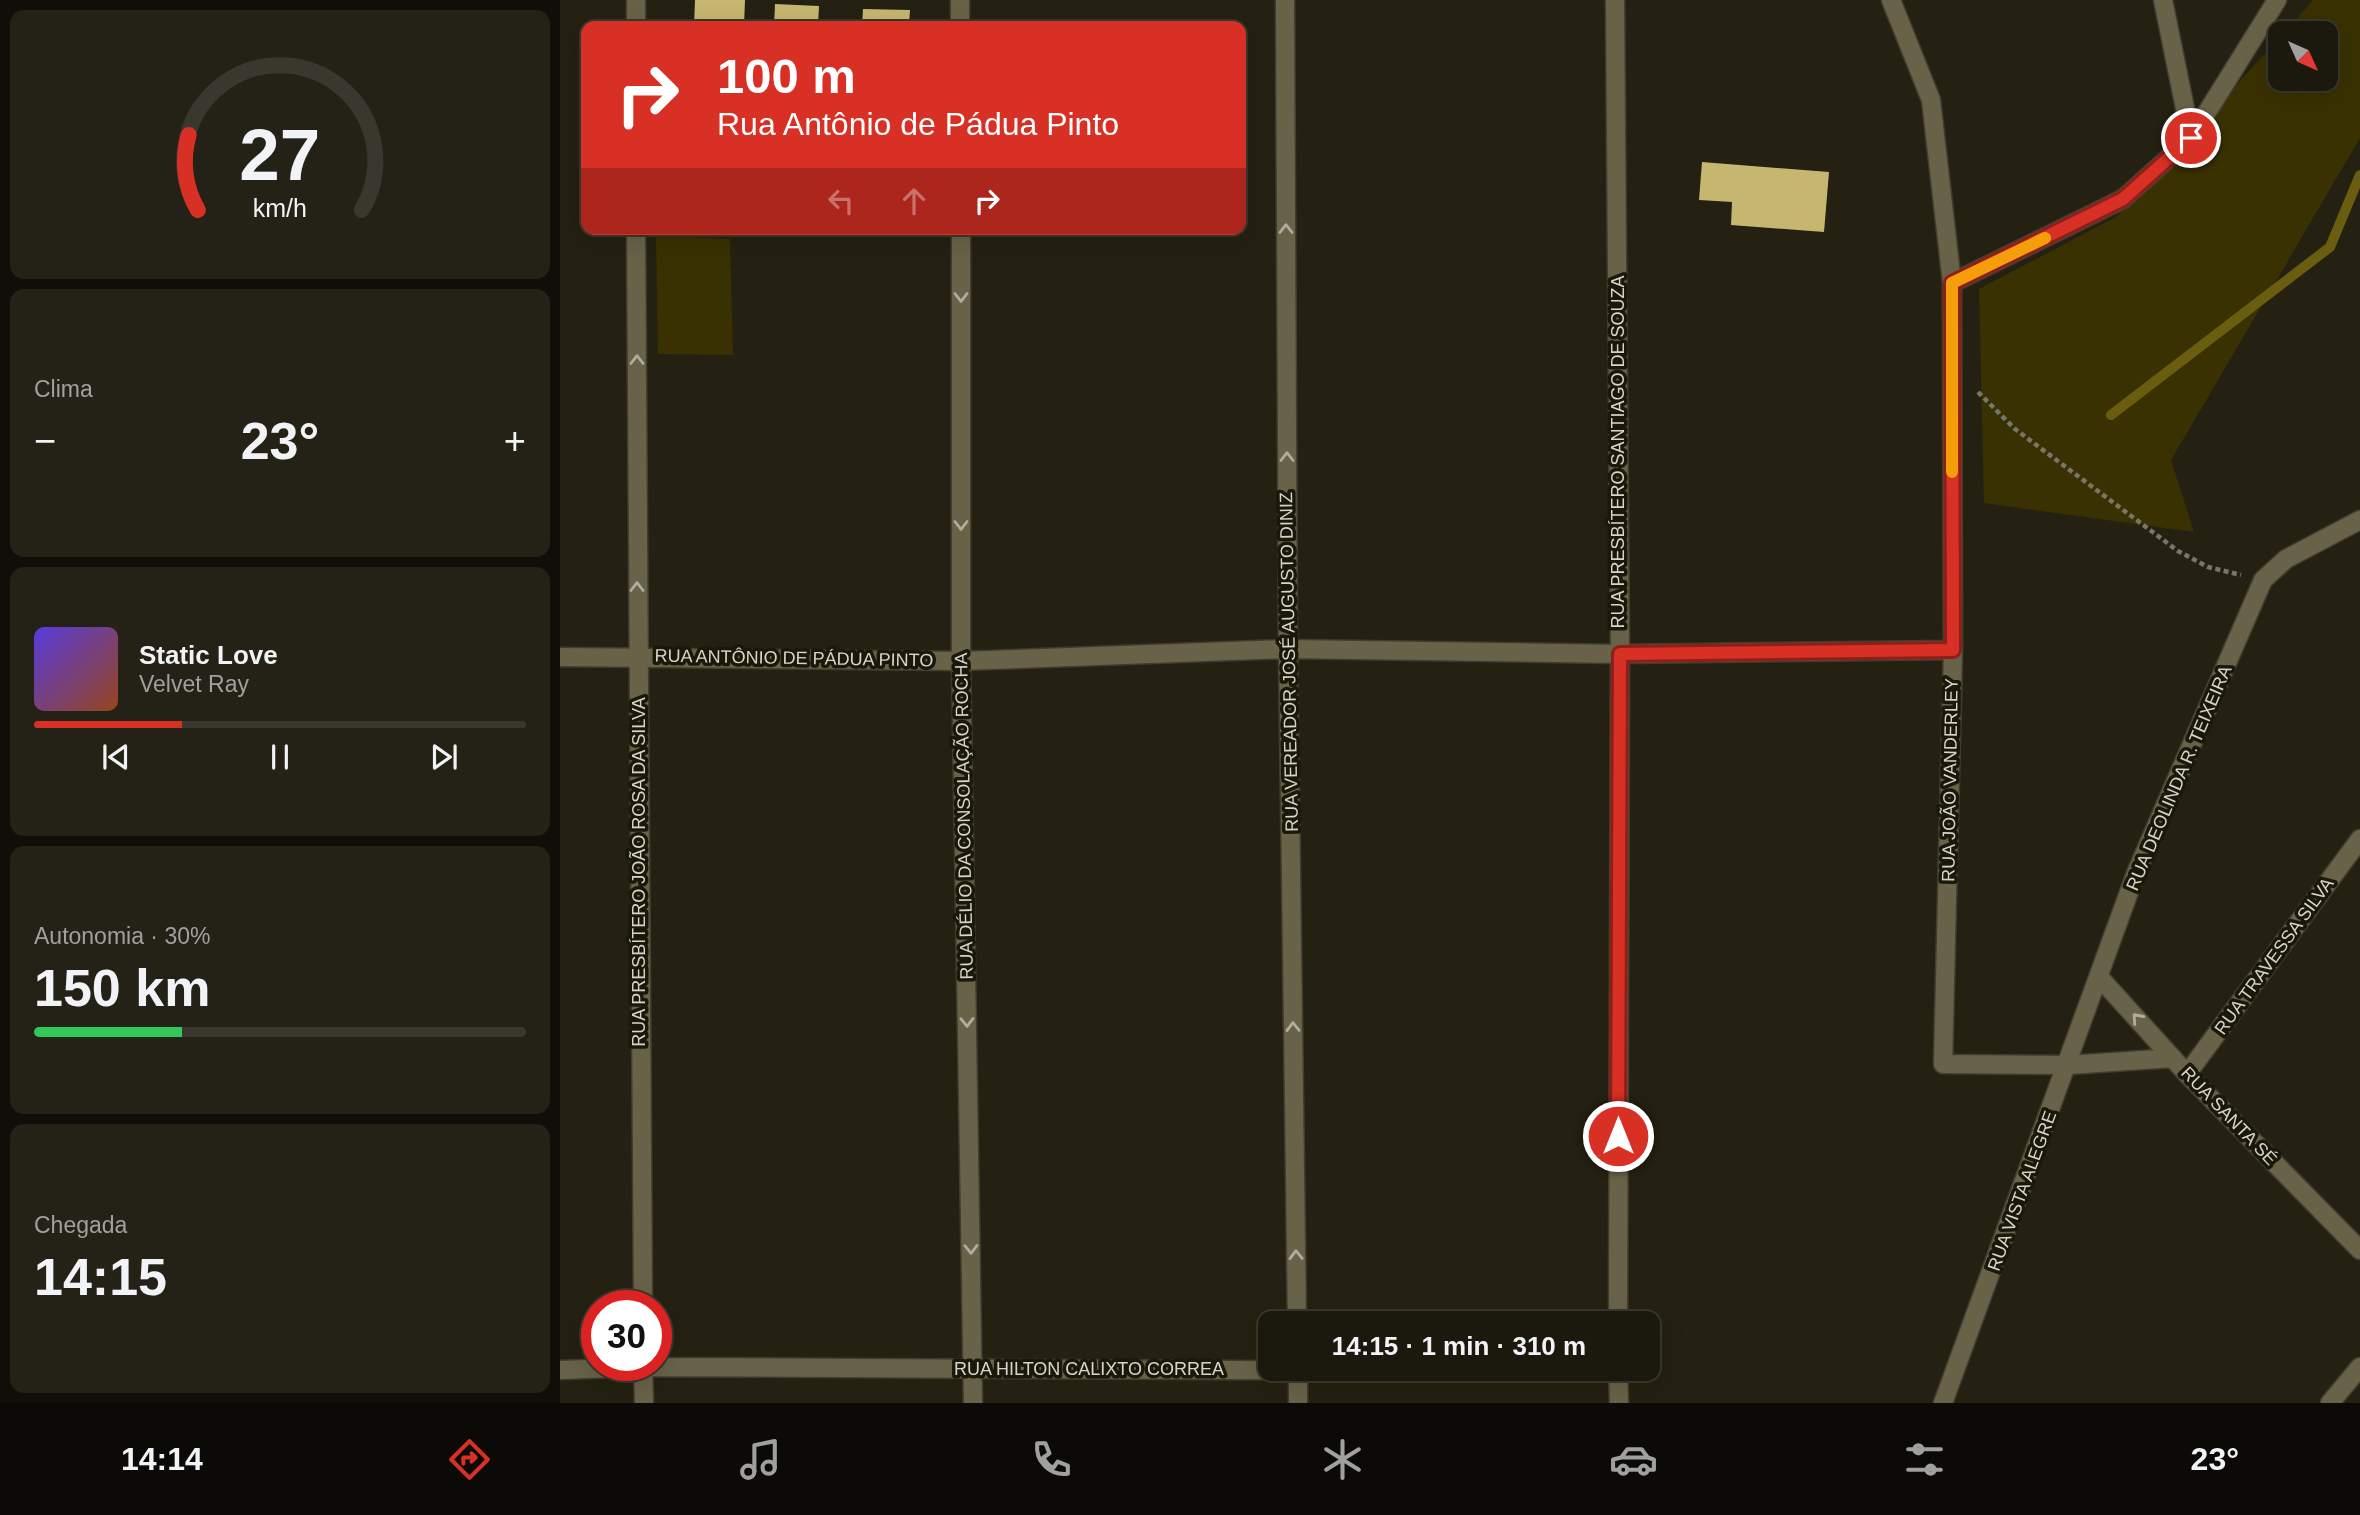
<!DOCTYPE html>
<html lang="pt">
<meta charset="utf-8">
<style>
:root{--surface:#1b190e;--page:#242217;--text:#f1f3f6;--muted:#a0a09e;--line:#39382e;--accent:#d93025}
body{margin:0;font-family:Helvetica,sans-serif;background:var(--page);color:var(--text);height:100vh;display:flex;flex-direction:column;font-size:26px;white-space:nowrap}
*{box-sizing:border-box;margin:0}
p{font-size:23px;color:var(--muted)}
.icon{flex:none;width:38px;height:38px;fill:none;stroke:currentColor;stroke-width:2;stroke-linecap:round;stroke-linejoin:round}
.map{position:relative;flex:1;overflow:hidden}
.details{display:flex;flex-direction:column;gap:10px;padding:10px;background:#0f0e08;width:560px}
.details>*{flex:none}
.top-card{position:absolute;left:21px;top:21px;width:665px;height:214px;border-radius:14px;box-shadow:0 7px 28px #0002,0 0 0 2px var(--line);background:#d93025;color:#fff;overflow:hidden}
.needle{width:46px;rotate:135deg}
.buttons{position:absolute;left:1708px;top:21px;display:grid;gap:14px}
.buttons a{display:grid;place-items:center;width:70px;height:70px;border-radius:14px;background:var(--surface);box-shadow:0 7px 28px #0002,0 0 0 2px var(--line);font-size:35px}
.speed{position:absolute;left:21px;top:1290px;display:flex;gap:14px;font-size:35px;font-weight:700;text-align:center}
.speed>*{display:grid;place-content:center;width:91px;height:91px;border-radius:50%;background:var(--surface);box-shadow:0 7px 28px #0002,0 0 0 2px var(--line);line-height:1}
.speed .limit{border:10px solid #d22;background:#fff;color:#111}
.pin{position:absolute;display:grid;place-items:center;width:60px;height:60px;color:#fff;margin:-30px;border:4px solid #fff;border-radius:50%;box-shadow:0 2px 7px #0007}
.me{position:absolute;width:77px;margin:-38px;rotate:0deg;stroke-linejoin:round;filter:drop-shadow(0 0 5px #0008)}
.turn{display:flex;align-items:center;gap:24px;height:147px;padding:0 21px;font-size:32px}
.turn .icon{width:91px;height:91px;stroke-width:2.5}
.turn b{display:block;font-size:49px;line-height:60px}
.lanes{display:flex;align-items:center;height:66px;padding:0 21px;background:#0003;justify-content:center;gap:35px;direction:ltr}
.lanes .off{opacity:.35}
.big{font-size:52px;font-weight:700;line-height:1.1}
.details .card{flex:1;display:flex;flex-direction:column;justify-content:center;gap:10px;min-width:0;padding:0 24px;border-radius:14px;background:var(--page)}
.details .dial{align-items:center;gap:0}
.dial svg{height:182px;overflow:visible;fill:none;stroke:var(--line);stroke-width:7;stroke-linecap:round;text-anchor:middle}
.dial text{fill:var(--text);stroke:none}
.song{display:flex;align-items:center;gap:21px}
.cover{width:84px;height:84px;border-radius:10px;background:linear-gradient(135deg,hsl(250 70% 55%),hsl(20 70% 35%))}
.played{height:7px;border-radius:4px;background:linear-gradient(90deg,var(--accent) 30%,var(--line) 30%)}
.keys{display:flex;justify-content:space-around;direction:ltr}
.heat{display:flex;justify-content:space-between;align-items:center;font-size:38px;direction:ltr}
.charge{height:10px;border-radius:5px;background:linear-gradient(90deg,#34c759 30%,var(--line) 0)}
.trip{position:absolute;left:698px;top:1311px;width:402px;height:70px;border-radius:14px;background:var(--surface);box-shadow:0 7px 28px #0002,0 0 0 2px var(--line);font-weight:700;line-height:70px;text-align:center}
.tabs{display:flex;height:112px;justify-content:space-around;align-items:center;background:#0b0a06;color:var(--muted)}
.tabs .icon{width:49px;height:49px}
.tabs .selected{color:var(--accent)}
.tabs b{font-size:32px;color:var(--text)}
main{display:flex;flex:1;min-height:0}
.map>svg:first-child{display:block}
.green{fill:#393102}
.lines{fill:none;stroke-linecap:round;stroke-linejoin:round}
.stream{stroke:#6a5d0f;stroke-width:10}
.building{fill:#c5b770}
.minor-casing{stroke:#413e30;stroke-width:21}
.path{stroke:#787669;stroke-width:4.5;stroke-dasharray:5 3.5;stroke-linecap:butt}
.minor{stroke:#686348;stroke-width:18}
.oneway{stroke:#b0ad9d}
.route-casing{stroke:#8d1f18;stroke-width:18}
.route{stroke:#d93025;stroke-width:12}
.slow{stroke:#f59e0b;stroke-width:12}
.labels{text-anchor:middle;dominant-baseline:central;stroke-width:7;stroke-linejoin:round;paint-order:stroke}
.street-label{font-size:18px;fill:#d7d5cb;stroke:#1a1809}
</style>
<main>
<section class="details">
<div class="card dial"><svg viewBox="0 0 100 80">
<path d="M14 69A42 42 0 1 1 86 69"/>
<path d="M14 69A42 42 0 0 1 10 36" stroke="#d93025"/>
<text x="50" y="56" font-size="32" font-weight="700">27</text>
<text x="50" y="72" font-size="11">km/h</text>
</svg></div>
<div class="card"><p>Clima</p>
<div class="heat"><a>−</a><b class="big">23°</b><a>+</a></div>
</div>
<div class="card">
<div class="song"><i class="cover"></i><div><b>Static Love</b><p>Velvet Ray</p></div></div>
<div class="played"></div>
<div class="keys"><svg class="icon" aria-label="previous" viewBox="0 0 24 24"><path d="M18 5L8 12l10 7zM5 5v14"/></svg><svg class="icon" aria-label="pause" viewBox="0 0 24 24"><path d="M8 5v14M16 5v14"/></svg><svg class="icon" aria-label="next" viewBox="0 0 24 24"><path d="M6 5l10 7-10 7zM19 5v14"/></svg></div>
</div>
<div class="card"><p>Autonomia · 30%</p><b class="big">150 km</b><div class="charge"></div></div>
<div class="card"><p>Chegada</p><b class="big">14:15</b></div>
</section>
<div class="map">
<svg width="1800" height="1403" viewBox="0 0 1800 1403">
<rect width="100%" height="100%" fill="#242112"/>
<path class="green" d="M 1753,0 L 1800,0 L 1800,138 L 1611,460 L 1634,532 L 1424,503 L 1419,289 L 1556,217 L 1720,37 L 1720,79 L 1766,79 L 1766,33 L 1724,33 Z
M 96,236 L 170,239 L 173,355 L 98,354 Z"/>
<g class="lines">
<path class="stream" d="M 1551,415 L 1770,247 L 1800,175"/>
</g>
<path class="building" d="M 135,0 L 185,0 L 184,26 L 134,26 Z
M 215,4 L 259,6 L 258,26 L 214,26 Z
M 303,9 L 350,10 L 349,26 L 302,26 Z
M 1142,162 L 1269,172 L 1264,232 L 1171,225 L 1172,202 L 1139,200 Z
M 203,229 L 277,229 L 277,235 L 203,232 Z"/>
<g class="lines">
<g class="minor-casing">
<path id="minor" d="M 76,0 L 76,26
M 400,0 L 400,26
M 725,0 L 728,649 L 737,1323
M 1055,0 L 1060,654 L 1058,1323
M 1331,0 L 1371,100 L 1392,283 L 1393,650 L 1383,1064 L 1508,1065 L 1613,1058
M 1603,0 L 1631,138
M 76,229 L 83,1306
M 401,229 L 401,661 L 413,1403
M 1392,283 L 1563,199 L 1631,138 L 1717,0
M 0,657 L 401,661 L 728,649 L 1060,654 L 1393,650
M 1540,978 L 1627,1074 L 1800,1250
M 1627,1074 L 1800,839
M 83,1365 L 84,1403
M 738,1368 L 738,1403
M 1058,1368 L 1059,1403
M 0,1370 L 83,1367 L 1058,1372
M 1383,1403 L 1576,873 L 1703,580 L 1726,559 L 1800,520
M 1770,1403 L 1800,1367"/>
</g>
<path class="path" d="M 1418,392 L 1455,429 L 1618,551 L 1648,567 L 1681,575"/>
<use href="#minor" class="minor"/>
</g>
<defs><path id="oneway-chevron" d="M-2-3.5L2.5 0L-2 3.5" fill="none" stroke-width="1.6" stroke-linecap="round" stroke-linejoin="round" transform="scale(1.75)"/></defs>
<g class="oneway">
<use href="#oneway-chevron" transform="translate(726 229) rotate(-90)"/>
<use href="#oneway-chevron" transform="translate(401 297) rotate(90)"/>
<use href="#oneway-chevron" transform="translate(77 360) rotate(-90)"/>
<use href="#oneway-chevron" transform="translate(727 457) rotate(-90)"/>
<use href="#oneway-chevron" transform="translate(401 525) rotate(90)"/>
<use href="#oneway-chevron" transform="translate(77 587) rotate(-90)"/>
<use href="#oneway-chevron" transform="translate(1577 1018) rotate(-132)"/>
<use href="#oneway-chevron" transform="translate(407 1022) rotate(89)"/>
<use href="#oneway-chevron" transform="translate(733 1027) rotate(-91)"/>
<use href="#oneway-chevron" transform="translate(411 1249) rotate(89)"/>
<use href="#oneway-chevron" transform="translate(736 1255) rotate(-91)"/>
</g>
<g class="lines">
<g class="route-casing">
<path id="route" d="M 1058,1136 L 1060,654 L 1393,650 L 1392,283 L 1563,199 L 1631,138"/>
</g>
<use href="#route" class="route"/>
<path class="slow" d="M 1392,472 L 1392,283 L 1485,238"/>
</g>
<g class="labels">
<g class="street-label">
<text transform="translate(1058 452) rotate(-90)">RUA PRESBÍTERO SANTIAGO DE SOUZA</text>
<text transform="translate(234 658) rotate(1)">RUA ANTÔNIO DE PÁDUA PINTO</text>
<text transform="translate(729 662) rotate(-91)">RUA VEREADOR JOSÉ AUGUSTO DINIZ</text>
<text transform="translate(1619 778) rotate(-67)">RUA DEOLINDA R. TEIXEIRA</text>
<text transform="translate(1390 780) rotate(-89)">RUA JOÃO VANDERLEY</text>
<text transform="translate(404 816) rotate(-91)">RUA DÉLIO DA CONSOLAÇÃO ROCHA</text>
<text transform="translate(79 872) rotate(-90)">RUA PRESBÍTERO JOÃO ROSA DA SILVA</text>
<text transform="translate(1714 956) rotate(-54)">RUA TRAVESSA SILVA</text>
<text transform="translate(1669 1116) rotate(46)">RUA SANTA SÉ</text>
<text transform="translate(1462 1191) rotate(-70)">RUA VISTA ALEGRE</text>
<text x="529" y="1369">RUA HILTON CALIXTO CORREA</text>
</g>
</g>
</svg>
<div class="buttons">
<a><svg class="needle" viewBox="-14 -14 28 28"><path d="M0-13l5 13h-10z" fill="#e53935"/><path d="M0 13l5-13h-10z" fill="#a0a09e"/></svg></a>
</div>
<div class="speed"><div class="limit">30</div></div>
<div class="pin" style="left:1631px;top:138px;background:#d93025"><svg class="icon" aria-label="arrive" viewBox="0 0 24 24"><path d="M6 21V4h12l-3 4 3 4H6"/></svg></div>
<svg class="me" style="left:1058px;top:1136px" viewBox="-20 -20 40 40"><circle r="17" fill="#d93025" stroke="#fff" stroke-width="3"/><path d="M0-11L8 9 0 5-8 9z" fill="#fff"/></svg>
<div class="trip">14:15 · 1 min · 310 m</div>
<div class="top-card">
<div class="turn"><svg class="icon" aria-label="right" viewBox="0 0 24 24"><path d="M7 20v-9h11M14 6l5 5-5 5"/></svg><div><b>100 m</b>Rua Antônio de Pádua Pinto</div></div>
<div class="lanes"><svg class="icon off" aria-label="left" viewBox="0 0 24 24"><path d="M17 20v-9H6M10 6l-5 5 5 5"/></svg><svg class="icon off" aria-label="ahead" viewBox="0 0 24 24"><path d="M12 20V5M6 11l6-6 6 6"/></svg><svg class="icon" aria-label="right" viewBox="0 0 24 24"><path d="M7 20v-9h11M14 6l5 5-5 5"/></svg></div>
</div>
</div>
</main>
<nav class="tabs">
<b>14:14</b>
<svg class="icon selected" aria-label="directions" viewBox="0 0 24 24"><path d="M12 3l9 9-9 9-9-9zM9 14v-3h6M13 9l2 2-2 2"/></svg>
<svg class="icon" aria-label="music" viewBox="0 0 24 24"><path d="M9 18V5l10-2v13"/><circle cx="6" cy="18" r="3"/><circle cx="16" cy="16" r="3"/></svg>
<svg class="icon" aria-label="phone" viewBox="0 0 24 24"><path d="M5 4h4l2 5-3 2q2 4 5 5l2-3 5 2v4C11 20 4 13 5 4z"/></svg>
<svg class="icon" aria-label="climate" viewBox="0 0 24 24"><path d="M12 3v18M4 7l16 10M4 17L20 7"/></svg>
<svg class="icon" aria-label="car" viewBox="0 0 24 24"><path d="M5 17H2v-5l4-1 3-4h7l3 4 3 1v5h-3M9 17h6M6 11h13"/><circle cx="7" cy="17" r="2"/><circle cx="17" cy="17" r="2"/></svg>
<svg class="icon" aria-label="filters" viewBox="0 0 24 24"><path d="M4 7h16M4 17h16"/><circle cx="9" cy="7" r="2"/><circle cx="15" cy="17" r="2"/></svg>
<b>23°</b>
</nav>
